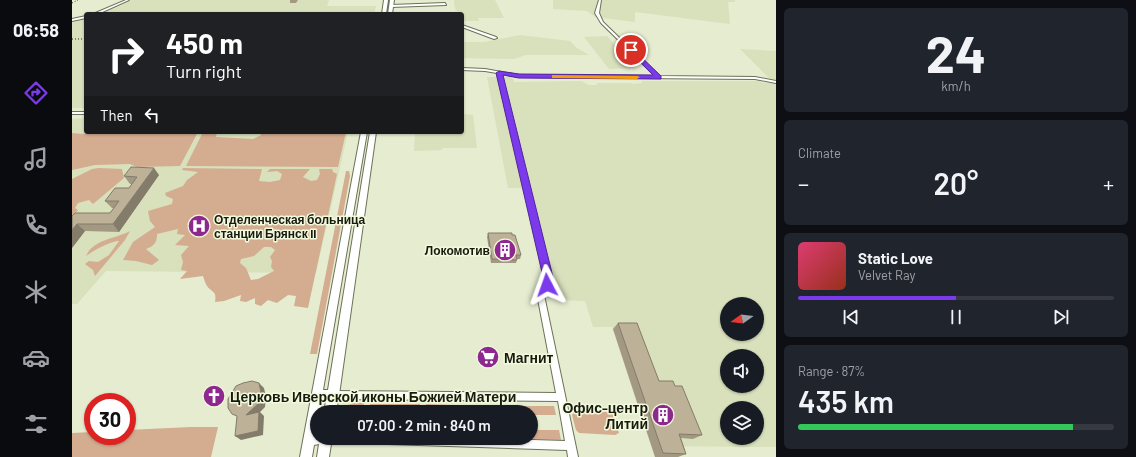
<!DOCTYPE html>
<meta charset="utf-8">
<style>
:root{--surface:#171b24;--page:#20242c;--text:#f1f3f6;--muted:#9ea1a6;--line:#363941;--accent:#7c3aed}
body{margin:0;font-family:Barlow,sans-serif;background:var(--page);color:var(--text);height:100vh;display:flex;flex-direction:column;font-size:15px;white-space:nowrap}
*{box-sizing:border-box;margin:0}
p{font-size:13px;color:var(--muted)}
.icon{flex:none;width:22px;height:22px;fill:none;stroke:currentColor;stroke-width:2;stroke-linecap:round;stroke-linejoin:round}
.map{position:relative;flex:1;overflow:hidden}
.panel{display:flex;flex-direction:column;gap:8px;padding:8px;background:#0d0f14;width:360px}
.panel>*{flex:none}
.top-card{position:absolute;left:12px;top:12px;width:380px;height:122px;border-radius:4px;box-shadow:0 1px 3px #0004;background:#202124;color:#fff;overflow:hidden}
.needle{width:26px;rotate:256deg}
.tools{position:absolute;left:648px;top:297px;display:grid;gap:8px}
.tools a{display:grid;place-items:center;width:44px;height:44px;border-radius:50%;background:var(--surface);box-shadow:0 1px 3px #0004;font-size:20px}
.speed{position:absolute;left:12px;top:393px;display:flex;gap:8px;font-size:20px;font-weight:700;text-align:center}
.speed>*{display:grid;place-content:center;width:52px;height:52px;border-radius:50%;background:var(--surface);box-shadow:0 1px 3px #0004;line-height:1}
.speed .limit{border:6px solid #d22;background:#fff;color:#111}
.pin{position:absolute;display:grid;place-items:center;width:34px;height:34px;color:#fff;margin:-17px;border:2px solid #fff;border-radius:50%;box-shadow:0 1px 4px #0007}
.me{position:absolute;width:44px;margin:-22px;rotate:356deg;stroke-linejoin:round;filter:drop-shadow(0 0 3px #0008)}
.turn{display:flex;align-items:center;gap:14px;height:84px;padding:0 16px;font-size:18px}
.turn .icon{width:52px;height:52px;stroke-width:2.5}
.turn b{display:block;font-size:28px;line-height:34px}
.then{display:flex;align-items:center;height:38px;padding:0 16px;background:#0003;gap:8px;font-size:15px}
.big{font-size:30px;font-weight:600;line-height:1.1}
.panel .widget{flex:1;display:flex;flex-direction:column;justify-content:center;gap:6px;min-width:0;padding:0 14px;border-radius:6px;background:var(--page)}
.panel .dial{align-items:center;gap:0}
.dial b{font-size:52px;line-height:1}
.song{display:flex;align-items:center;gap:12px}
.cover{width:48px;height:48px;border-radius:6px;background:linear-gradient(135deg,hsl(340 70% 55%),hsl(10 70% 35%))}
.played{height:4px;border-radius:2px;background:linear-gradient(90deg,var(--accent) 50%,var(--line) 50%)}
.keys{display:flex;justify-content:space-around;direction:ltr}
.heat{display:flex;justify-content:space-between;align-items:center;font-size:22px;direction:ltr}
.charge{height:6px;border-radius:3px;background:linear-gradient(90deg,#34c759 87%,var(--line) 0)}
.trip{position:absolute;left:238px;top:405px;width:228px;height:40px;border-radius:20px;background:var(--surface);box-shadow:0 1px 3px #0004;font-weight:600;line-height:40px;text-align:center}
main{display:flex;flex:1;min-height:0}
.tabs{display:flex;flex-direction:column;width:72px;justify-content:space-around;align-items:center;background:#090b0e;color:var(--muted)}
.tabs .icon{width:28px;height:28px}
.tabs .current{color:var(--accent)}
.tabs b{font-size:18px;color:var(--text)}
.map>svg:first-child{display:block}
.built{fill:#d8e0bc;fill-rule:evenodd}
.green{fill:#d4ac90;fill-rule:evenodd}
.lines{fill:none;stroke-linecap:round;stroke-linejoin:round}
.minor-casing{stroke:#6c7258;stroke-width:2}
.major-casing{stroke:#6c7258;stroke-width:2}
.minor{fill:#fff;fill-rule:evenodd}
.major{fill:#fff;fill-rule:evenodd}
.rail{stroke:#2c2f22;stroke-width:1;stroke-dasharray:1 2;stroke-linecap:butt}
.wall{fill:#a39882}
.shaded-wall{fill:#847c6a}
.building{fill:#bdb197;stroke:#847c6a}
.route{fill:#7c3aed;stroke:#51269a}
.slow{fill:#f59e0b}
.labels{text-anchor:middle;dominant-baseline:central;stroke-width:3;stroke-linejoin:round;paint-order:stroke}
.poi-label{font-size:12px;font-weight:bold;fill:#171a0f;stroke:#f3f9dc;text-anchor:start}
.near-poi-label{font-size:14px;font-weight:bold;fill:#171a0f;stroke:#f3f9dc;text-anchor:start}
</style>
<main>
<nav class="tabs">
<b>06:58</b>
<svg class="icon current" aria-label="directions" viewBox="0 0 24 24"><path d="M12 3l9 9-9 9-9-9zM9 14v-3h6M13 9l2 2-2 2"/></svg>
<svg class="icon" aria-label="music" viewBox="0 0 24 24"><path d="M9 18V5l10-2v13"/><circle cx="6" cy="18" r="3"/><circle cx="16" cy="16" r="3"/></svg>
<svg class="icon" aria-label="phone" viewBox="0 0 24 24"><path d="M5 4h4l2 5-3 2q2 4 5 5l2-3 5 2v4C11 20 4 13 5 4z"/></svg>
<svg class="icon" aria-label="climate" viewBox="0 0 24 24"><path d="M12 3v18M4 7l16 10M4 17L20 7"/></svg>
<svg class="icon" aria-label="car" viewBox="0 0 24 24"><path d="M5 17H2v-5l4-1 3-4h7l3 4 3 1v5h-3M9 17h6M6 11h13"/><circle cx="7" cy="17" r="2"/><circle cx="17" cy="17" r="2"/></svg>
<svg class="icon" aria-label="filters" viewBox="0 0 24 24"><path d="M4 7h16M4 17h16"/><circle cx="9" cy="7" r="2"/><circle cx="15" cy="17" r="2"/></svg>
</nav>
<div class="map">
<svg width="704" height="457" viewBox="0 0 704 457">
<rect width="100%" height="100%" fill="#e5eccf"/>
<path class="built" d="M 60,0 L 257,0 L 255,6 L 304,6 L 302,14 L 26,14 L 46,7 Z
M 382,0 L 423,0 L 432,18 L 406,18 L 407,21 L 390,21 L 390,14 L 386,14 L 386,11 L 384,11 L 382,4 Z
M 481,0 L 663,0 L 663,2 L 656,2 L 658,24 L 563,12 L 563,22 L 523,17 L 515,11 L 481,9 Z
M 14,17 L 14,108 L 0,108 L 0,21 Z
M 448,35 L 498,41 L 505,48 L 517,55 L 454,55 L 442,59 L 391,58 L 391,42 L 412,42 Z
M 535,36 L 563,68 L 537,69 L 512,37 Z
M 668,49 L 704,51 L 704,80 L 698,79 Z
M 415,77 L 440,77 L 442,82 L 509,81 L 517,85 L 525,85 L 525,83 L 560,83 L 561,84 L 570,83 L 570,81 L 688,81 L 690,83 L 699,82 L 704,83 L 704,447 L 579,446 L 540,327 L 521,327 L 513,301 L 482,300 L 455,188 L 436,188 ZM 655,304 L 685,304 L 685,334 L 655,334 ZM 655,356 L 685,356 L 685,386 L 655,386 ZM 655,408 L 685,408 L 685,438 L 655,438 Z
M 390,114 L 401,115 L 405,148 L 371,148 L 370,150 L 342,151 L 343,132 L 390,132 Z
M 14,118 L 14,132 L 276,132 L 244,273 L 34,271 L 5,304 L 0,304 L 0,119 Z"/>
<path class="green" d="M 37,132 L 126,132 L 108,166 L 65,167 L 58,164 L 23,165 L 0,170 L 0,133 L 11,134 Z
M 131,132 L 145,132 L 144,137 L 181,139 L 189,135 L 189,132 L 274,132 L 266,167 L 114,166 Z
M 27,168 L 50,169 L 52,178 L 21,204 L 17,200 L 6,203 L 3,208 L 6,210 L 0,217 L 0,179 L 20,169 Z
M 111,168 L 190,169 L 187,181 L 198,182 L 208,180 L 210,174 L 205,171 L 195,172 L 198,169 L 238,169 L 231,177 L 239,181 L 245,180 L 248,174 L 247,169 L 260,169 L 261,172 L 265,174 L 236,308 L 222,306 L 224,296 L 216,295 L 205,303 L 196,300 L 189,306 L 183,304 L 183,298 L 174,302 L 168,301 L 169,295 L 152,301 L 143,302 C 145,290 140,293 135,286 C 133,283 132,279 131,276 L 108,279 L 115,271 L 109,270 L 111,262 L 109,255 L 117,246 L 103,245 L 113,235 L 105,234 L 106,229 L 85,234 C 85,243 82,246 74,249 L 87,260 L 80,265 L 64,261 L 51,260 L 61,242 L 83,227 L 78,221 L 76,211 L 100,204 L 101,199 L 94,196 L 93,193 L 111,186 L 115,180 L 126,172 L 110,170 ZM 192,247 L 199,247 L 203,250 L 198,257 L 200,261 L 199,267 L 202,271 L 186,279 L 179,280 L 174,268 L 168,263 L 169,259 L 182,256 Z
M 274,171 L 277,171 L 278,176 L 245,354 L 238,354 Z
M 58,231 L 53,240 L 23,276 L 21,270 L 13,264 L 17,261 L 26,262 L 37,255 L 47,241 C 38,241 21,251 14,256 C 22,239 43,239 58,231 Z
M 282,403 L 292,403 L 291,412 L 268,412 L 272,406 Z
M 298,404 L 348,404 L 348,412 L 297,412 Z
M 354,404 L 383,405 L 383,412 L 354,412 Z
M 388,405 L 414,405 L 414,412 L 388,412 Z
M 419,405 L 446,406 L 447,412 L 419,412 Z
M 452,406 L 482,406 L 484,415 L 459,415 L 459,412 L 453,412 Z
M 503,411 L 540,412 L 547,433 L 543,435 L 507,433 L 504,430 L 500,415 Z
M 119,427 L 146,427 L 139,457 L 0,457 L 0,433 L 21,432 L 21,436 L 55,436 L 55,430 Z
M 459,430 L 487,430 L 489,440 L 457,439 L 459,438 Z"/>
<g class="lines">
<g class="minor-casing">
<path id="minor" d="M 54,0 L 57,0 L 26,14 L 21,14 Z
M 527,0 L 529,0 L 527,13 L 531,22 L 587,76 L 683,77 L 704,81 L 704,83 L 683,79 L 447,77 L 429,74 L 479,277 L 476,289 L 472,295 L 506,457 L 496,457 L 495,450 L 254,442 L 251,441 L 250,438 L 390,438 L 493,441 L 486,401 L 261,399 L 258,398 L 257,395 L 258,392 L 261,391 L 484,393 L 465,294 L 470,288 L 473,277 L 425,73 L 413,71 L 390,70 L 390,68 L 413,69 L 447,75 L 583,76 L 529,23 L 523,13 Z
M 373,3 L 374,5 L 319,7 L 318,6 L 319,5 Z
M 14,16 L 14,18 L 0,21 L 0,19 Z
M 390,25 L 424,37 L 425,38 L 422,39 L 390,27 Z
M 0,112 L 14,112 L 14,114 L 0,114 Z"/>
</g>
<g class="major-casing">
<path id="major" d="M 312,0 L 316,0 L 314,14 L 310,14 Z
M 318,0 L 322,0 L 320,14 L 316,14 Z
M 289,132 L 295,132 L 251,390 L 256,390 L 298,132 L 304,132 L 267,395 L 264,412 L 252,412 L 254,401 L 250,401 L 248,412 L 245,412 L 245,438 L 260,438 L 257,457 L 245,457 L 247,444 L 242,445 L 240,457 L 228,457 Z"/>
</g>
<use href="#minor" class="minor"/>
<use href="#major" class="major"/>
<path class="rail" d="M 0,3 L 6,0
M 0,39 L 14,39"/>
</g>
<path class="wall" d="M 218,0 L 226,0 L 224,3 L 218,3 Z
M 87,175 L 47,232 L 13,231 L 0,248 L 0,216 L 38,213 L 42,208 L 40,208 L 33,201 L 57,188 L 60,184 L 58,184 L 52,176 Z
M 416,233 L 440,235 L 449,255 L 448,259 L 445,259 L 444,263 L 419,263 L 415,237 Z
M 546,323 L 587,381 L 603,386 L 630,435 L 621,439 L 609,438 L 614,454 L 606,457 L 583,457 L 541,329 Z"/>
<path class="shaded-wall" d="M 82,168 L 87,175 L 47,232 L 41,224 Z
M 5,224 L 13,231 L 0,248 L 0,230 Z
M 187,383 L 192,388 L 194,397 L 193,407 L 188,412 L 192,416 L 191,435 L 169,440 L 163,436 Z"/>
<path class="building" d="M 59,167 L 82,168 L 41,224 L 5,224 L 0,230 L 0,216 L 3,213 L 38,213 L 47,201 L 33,201 L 43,188 L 57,188 L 65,177 L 52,176 Z
M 416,233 L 440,233 L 440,235 L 443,235 L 449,255 L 444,255 L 445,260 L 420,259 Z
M 546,323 L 565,323 L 587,381 L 601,381 L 603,386 L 610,386 L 630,435 L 607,434 L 614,454 L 591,453 Z
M 180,381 L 187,383 L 189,392 L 188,402 L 174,415 L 187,412 L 186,431 L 163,436 L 165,416 L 160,414 L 156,408 L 156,399 L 164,386 L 171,383 Z"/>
<path class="route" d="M 557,49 L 561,49 L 589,76 L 589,79 L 447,78 L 431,75 L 481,277 L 478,288 L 475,289 L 471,288 L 469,285 L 471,277 L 424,73 L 427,71 L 447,74 L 581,75 L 557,51 Z"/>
<path class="slow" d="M 480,75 L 565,76 L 568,77 L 565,79 L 482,78 L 480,78 Z"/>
<defs>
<g id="hospital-disc" transform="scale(1.15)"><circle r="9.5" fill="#8d288f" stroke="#f3f9dc"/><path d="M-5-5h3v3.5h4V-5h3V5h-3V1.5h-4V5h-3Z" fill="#fff"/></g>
<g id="building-disc" transform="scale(1.15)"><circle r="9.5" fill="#8d288f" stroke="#f3f9dc"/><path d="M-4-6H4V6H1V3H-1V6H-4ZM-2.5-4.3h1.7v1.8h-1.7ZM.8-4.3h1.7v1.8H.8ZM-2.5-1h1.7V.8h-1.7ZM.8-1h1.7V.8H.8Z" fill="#fff"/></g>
<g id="supermarket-disc" transform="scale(1.15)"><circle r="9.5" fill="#8d288f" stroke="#f3f9dc"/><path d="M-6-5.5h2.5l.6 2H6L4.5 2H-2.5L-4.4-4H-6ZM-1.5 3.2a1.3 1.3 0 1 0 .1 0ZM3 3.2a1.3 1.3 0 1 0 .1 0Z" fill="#fff"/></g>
<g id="church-disc" transform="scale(1.15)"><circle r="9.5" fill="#8d288f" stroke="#f3f9dc"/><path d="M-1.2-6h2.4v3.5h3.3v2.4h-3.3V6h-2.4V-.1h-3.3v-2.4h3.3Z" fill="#fff"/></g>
</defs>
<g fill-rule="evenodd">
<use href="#hospital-disc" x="127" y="226"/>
<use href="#building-disc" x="433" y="250"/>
<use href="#supermarket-disc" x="416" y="357"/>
<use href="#church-disc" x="142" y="396"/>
<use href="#building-disc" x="591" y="415"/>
</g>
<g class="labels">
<g class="poi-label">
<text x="142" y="219">Отделенческая больница<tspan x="142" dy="14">станции Брянск II</tspan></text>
<text x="418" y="250" text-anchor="end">Локомотив</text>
</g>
<g class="near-poi-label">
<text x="432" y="357">Магнит</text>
<text x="158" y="396">Церковь Иверской иконы Божией Матери</text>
<text x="576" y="407" text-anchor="end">Офис-центр<tspan x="576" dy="16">Литий</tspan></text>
</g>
</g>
</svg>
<div class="tools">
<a><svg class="needle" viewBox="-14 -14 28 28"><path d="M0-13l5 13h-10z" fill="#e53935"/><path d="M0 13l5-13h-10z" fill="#9ea1a6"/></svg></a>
<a><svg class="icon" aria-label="sound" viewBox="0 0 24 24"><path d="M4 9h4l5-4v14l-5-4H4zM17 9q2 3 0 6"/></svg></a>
<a><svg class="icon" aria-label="layers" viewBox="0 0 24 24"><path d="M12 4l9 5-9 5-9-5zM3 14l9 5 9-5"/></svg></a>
</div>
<div class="speed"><div class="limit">30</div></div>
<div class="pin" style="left:559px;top:50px;background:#d93025"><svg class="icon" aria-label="arrive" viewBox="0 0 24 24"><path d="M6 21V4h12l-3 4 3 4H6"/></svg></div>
<svg class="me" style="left:475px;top:285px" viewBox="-20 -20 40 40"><path d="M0-17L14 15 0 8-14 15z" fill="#7c3aed" stroke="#fff" stroke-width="4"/></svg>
<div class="trip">07:00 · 2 min · 840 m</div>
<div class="top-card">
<div class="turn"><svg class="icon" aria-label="right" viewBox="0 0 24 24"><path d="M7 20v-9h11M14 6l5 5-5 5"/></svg><div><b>450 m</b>Turn right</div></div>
<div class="then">Then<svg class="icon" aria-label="left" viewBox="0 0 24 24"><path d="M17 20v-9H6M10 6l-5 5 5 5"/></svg></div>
</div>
</div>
<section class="panel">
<div class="widget dial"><b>24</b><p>km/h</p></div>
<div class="widget"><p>Climate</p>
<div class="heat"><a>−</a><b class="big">20°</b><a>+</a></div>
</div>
<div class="widget">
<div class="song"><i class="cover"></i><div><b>Static Love</b><p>Velvet Ray</p></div></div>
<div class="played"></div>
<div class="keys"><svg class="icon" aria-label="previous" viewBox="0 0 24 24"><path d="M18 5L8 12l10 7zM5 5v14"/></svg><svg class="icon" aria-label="pause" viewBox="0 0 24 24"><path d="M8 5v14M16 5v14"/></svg><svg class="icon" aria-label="next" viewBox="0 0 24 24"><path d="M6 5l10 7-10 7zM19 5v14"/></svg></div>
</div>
<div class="widget"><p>Range · 87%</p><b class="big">435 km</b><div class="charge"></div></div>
</section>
</main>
